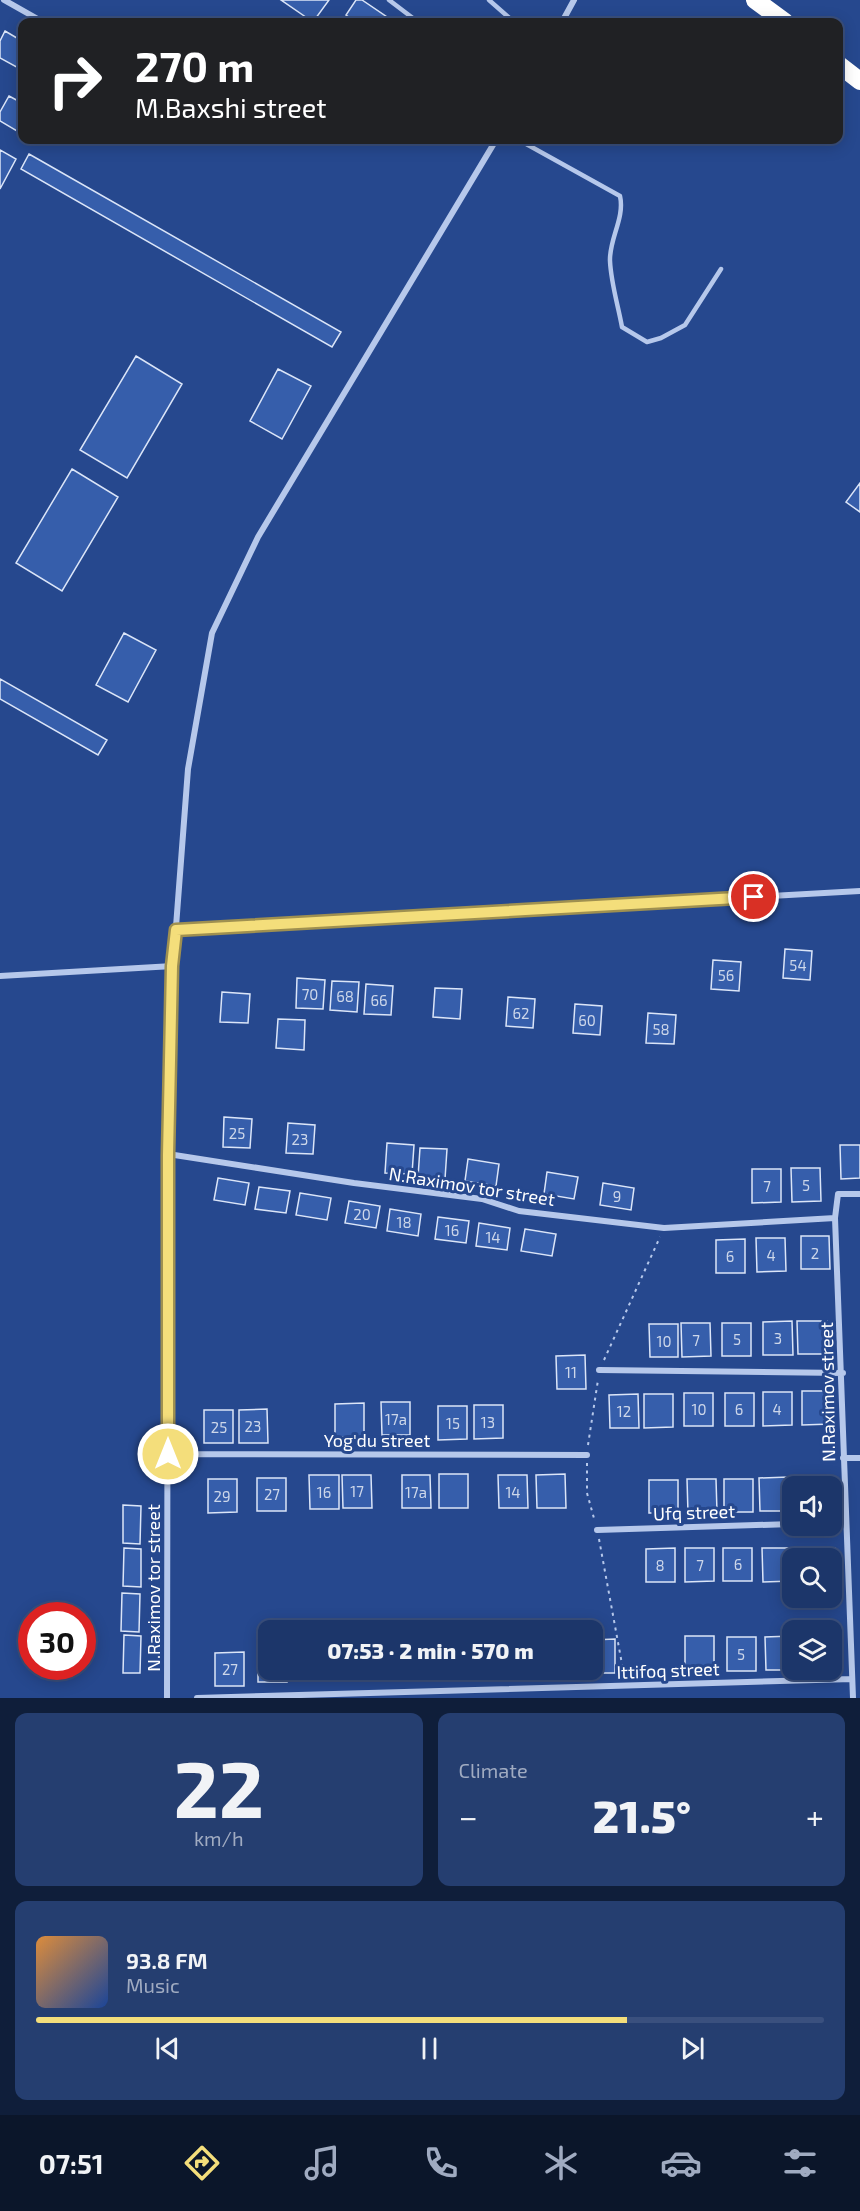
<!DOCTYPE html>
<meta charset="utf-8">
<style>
:root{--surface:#1c366a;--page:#253e70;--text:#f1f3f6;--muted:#a0abc1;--line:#3a507e;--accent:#f4de7b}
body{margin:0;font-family:"Exo 2",sans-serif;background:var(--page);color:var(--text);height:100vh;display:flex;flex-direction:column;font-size:22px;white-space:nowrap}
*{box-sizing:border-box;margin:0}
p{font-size:20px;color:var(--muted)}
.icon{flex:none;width:33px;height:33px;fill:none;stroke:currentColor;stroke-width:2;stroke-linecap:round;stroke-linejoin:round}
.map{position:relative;height:1698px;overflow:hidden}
.sheet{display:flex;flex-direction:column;gap:15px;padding:15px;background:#0f1e3a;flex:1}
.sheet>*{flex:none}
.guide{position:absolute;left:18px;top:18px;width:825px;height:126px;border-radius:12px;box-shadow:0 3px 15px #0003,0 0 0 2px var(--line);background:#202124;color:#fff;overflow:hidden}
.buttons{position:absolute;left:782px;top:1476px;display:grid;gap:12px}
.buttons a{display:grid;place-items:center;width:60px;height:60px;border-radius:12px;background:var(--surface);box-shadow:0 3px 15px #0003,0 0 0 2px var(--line);font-size:30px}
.speed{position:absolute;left:18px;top:1602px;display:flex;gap:12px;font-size:30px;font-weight:700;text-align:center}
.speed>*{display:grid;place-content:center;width:78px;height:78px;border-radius:50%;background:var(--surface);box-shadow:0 3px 15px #0003,0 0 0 2px var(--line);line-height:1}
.speed .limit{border:9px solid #d22;background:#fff;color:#111}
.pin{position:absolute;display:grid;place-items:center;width:51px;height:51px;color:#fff;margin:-26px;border:3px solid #fff;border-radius:50%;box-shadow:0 2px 6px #0007}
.me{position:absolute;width:66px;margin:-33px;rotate:0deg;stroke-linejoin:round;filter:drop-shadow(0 0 4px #0008)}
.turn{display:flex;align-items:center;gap:21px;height:126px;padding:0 18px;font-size:27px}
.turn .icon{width:78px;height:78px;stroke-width:2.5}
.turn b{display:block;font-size:42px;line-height:51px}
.big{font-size:45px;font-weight:800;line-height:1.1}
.sheet .tile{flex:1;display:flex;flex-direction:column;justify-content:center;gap:9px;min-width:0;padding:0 21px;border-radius:12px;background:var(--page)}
.sheet .dial{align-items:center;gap:0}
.dial b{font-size:78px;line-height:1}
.song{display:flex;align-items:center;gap:18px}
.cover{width:72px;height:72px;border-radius:9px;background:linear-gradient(135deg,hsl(30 70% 55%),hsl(220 70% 35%))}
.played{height:6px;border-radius:3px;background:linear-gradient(90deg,var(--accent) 75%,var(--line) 75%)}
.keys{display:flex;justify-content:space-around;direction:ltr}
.heat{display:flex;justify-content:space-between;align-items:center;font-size:33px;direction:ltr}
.sheet .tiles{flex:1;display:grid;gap:15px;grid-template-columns:1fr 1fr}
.tile:last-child{grid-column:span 2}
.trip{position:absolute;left:258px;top:1620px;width:345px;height:60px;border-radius:12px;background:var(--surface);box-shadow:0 3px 15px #0003,0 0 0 2px var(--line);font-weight:800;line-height:60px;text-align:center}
.menu{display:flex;height:96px;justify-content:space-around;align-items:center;background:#0b162a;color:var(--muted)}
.menu .icon{width:42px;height:42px}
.menu .on{color:var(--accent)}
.menu b{font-size:27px;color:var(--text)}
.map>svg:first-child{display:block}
.building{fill:#365eab;stroke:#dbe5f8;stroke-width:1.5}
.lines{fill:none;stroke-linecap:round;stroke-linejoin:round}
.path{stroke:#b6c8eb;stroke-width:2;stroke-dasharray:3 4.5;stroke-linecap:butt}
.lane{stroke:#b6c8eb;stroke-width:4.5}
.street{stroke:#b6c8eb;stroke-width:6}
.highway{stroke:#fff;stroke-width:18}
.route-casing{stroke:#9f9050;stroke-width:15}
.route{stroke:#f4de7b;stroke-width:10}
.labels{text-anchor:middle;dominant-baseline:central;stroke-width:6;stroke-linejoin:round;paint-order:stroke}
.number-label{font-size:15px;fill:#cdd7ea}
.street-label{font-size:18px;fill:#fff;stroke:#26488e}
</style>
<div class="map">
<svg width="860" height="1698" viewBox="0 0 860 1698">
<rect width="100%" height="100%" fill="#26488e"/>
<path class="building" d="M 281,0 L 329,0 L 313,22 Z
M 356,0 L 362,0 L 387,17 L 383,22 L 356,22 L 346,15 Z
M 5,31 L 22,41 L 22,70 L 0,58 L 0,41 Z
M 9,96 L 22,103 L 22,134 L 0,121 L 0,112 Z
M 0,150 L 16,159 L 0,189 Z
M 29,154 L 341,332 L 332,347 L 21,169 Z
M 136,356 L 182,384 L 127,478 L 80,450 Z
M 278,369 L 311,386 L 282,439 L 250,421 Z
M 72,469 L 118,497 L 62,591 L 16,563 Z
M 860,483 L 860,512 L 846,502 Z
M 124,633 L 156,650 L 128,702 L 96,685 Z
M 0,679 L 107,740 L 98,755 L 0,699 Z
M 785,949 L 812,951 L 810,980 L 783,978 Z
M 713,960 L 741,962 L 739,991 L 711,989 Z
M 297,978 L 325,980 L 323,1009 L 296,1008 Z
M 332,981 L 359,982 L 357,1012 L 330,1010 Z
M 366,984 L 393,986 L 391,1015 L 364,1014 Z
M 435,988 L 462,989 L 460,1019 L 433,1017 Z
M 222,992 L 250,994 L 248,1023 L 220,1022 Z
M 508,997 L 535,999 L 533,1028 L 506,1026 Z
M 575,1004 L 602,1006 L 600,1035 L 573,1033 Z
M 648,1013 L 676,1015 L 674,1044 L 646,1043 Z
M 278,1019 L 305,1020 L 304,1050 L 276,1048 Z
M 224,1117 L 252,1119 L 250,1148 L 223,1147 Z
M 288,1123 L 315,1125 L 313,1154 L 286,1153 Z
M 387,1143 L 414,1145 L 412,1174 L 385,1173 Z
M 840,1145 L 860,1145 L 860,1178 L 841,1179 Z
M 420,1148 L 447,1149 L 445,1179 L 418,1177 Z
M 468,1159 L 499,1164 L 496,1186 L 465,1181 Z
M 791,1168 L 820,1168 L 821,1201 L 792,1202 Z
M 752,1169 L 781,1169 L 781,1202 L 752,1203 Z
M 547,1172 L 578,1177 L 574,1199 L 544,1194 Z
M 218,1178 L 249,1183 L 245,1205 L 214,1200 Z
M 603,1183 L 634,1188 L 631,1210 L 600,1205 Z
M 259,1187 L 290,1191 L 286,1213 L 255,1209 Z
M 300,1193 L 331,1198 L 327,1220 L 296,1215 Z
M 349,1201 L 380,1206 L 376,1228 L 345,1223 Z
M 390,1209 L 421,1214 L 418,1236 L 387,1231 Z
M 438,1217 L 469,1221 L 466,1243 L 435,1239 Z
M 479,1223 L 510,1228 L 507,1250 L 476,1246 Z
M 525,1229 L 556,1234 L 552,1256 L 521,1251 Z
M 801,1236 L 829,1236 L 830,1269 L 801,1269 Z
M 756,1238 L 785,1238 L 786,1271 L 757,1272 Z
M 745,1239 L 745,1273 L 716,1273 L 716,1240 Z
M 792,1321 L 793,1355 L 763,1355 L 763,1322 Z
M 797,1321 L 827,1321 L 827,1354 L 798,1354 Z
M 681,1323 L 710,1323 L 711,1356 L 682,1357 Z
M 722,1323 L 751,1323 L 751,1356 L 722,1356 Z
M 649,1324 L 678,1324 L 678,1357 L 650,1357 Z
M 585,1355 L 586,1389 L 557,1389 L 556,1356 Z
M 802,1391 L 831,1391 L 831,1424 L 802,1425 Z
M 763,1392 L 792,1392 L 792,1425 L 763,1426 Z
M 684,1393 L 713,1393 L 713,1426 L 684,1426 Z
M 725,1393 L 754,1393 L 754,1426 L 725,1426 Z
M 638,1394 L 639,1428 L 610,1428 L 609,1395 Z
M 644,1394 L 673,1394 L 673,1427 L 644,1428 Z
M 381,1402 L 410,1402 L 410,1435 L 382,1435 Z
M 364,1403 L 364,1437 L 335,1437 L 335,1404 Z
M 474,1405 L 503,1405 L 503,1438 L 474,1439 Z
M 438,1406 L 467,1406 L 467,1439 L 438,1440 Z
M 267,1409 L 268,1443 L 239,1443 L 239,1410 Z
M 204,1410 L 233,1410 L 233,1443 L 204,1443 Z
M 439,1474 L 468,1474 L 468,1508 L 439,1508 Z
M 565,1474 L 566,1508 L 537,1508 L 536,1475 Z
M 309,1475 L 339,1475 L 339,1509 L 310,1509 Z
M 342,1475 L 371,1475 L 372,1508 L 343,1508 Z
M 402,1475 L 430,1475 L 431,1508 L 402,1508 Z
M 498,1475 L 527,1475 L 528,1508 L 499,1508 Z
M 832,1476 L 832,1510 L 831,1510 L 831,1486 L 803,1486 L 803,1477 Z
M 788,1477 L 789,1511 L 760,1511 L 759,1478 Z
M 257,1478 L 286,1478 L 286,1511 L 257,1511 Z
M 208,1479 L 237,1479 L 237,1512 L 208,1513 Z
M 687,1479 L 716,1479 L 717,1512 L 688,1513 Z
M 724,1479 L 753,1479 L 753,1512 L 724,1512 Z
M 649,1480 L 678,1480 L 678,1513 L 649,1513 Z
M 123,1505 L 141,1506 L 140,1544 L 123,1543 Z
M 124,1548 L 141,1549 L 141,1587 L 123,1586 Z
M 675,1548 L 675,1582 L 646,1582 L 646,1549 Z
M 685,1548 L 714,1548 L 714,1581 L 685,1582 Z
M 723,1548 L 752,1548 L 752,1581 L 723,1581 Z
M 762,1548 L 791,1548 L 792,1581 L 763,1582 Z
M 806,1548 L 835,1548 L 835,1581 L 831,1581 L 831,1558 L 806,1558 Z
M 122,1593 L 140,1594 L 139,1632 L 121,1631 Z
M 124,1635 L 141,1636 L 140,1673 L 123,1673 Z
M 831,1635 L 838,1635 L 838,1669 L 831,1669 Z
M 685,1636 L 714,1636 L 714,1670 L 685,1670 Z
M 792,1636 L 792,1670 L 795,1670 L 766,1670 L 765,1637 Z
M 727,1637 L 756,1637 L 756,1671 L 727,1671 Z
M 615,1639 L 615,1673 L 586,1673 L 586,1670 L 592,1670 L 592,1640 Z
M 258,1649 L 268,1649 L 268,1670 L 287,1670 L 287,1682 L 258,1682 Z
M 244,1652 L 244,1686 L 215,1686 L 215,1653 Z
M 303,1670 L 332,1670 L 332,1680 L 303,1681 Z
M 345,1670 L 374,1670 L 374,1681 L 345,1681 Z
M 378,1670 L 395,1670 L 395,1679 L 378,1680 Z
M 398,1670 L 415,1670 L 415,1679 L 398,1679 Z
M 426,1670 L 455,1670 L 455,1679 L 426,1679 Z
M 471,1670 L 500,1670 L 500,1676 L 471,1677 Z
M 523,1670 L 552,1670 L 552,1674 L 523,1674 Z
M 554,1670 L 583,1670 L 583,1673 L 554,1674 Z"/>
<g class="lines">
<path class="path" d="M 604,1360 L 660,1237
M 588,1445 L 598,1380
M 587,1463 L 587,1493 L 595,1522
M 599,1539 L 624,1675"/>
<path class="lane" d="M 389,0 L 418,22
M 489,0 L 514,22
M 519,140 L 620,196 C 625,218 609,239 610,261 C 611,283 618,305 622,327 L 647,342 L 661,338 L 685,325 L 721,269"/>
<path class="street" d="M 4,0 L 43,22
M 562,22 L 574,0
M 176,930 L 860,891
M 0,976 L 173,966
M 168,1154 L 354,1183 L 482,1199 L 519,1211 L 664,1228 L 835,1218
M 599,1370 L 843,1373
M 168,1454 L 587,1455
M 843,1458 L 860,1458
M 831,1522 L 845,1522
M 597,1530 L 792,1524
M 167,1698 L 168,1154 L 173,966 L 188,769 L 212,633 L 258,537 L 496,140
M 197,1698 L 852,1679
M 853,1698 L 835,1218 L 838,1194 L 860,1194"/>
<path class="highway" d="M 755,0 L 785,22
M 838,64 L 860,81"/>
</g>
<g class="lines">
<g class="route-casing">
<path id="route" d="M 168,1454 L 168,1155 L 172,966 L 176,930 L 754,897"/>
</g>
<use href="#route" class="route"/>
</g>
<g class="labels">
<g class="number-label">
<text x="798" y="965">54</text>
<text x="726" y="975">56</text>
<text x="310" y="994">70</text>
<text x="345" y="996">68</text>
<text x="379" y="1000">66</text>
<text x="521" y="1013">62</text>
<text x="587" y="1020">60</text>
<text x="661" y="1029">58</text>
<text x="237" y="1133">25</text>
<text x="300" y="1139">23</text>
<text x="806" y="1185">5</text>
<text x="767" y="1186">7</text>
<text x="617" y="1196">9</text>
<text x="362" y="1214">20</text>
<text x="404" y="1222">18</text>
<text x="452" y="1230">16</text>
<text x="493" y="1237">14</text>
<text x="815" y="1253">2</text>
<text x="771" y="1255">4</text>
<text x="730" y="1256">6</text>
<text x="778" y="1338">3</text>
<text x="737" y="1339">5</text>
<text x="696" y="1340">7</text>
<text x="664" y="1341">10</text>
<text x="571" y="1372">11</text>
<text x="699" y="1409">10</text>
<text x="739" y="1409">6</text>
<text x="777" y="1409">4</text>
<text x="624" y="1411">12</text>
<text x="396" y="1419">17a</text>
<text x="488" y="1422">13</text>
<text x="453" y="1423">15</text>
<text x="253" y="1426">23</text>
<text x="219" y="1427">25</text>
<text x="357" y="1491">17</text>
<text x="324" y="1492">16</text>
<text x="416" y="1492">17a</text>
<text x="513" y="1492">14</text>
<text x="272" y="1494">27</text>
<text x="222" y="1496">29</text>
<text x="738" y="1564">6</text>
<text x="660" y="1565">8</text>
<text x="700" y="1565">7</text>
<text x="741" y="1654">5</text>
<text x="230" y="1669">27</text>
</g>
<g class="street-label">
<text transform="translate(472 1186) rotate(9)">N.Raximov tor street</text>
<text transform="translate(827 1392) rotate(-91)">N.Raximov street</text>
<text x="377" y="1440">Yog'du street</text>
<text transform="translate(694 1512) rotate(-2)">Ufq street</text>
<text transform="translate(153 1588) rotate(-90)">N.Raximov tor street</text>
<text transform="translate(668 1670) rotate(-2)">Ittifoq street</text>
</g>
</g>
</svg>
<div class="buttons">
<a><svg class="icon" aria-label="sound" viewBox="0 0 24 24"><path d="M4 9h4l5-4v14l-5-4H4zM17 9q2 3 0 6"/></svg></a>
<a><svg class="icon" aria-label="search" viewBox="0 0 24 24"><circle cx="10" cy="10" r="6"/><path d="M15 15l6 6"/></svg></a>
<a><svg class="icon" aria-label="layers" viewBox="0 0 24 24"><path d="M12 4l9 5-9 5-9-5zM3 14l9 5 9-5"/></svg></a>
</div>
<div class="speed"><div class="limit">30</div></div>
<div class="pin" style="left:754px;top:897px;background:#d93025"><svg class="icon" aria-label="arrive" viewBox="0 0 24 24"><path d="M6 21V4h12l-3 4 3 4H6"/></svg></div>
<svg class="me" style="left:168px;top:1454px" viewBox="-20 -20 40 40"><circle r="17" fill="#f4de7b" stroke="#fff" stroke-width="3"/><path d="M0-11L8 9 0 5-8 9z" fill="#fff"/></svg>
<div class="trip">07:53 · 2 min · 570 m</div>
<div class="guide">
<div class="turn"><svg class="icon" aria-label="right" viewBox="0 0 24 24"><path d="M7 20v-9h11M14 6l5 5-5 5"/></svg><div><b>270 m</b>M.Baxshi street</div></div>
</div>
</div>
<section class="sheet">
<div class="tiles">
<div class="tile dial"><b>22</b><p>km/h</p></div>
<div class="tile"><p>Climate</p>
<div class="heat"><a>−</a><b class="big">21.5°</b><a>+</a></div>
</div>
<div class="tile">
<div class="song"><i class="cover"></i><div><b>93.8 FM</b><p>Music</p></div></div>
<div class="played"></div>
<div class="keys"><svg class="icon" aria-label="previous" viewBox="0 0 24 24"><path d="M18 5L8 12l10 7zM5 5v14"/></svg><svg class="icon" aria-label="pause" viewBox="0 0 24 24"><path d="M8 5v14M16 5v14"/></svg><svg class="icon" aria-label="next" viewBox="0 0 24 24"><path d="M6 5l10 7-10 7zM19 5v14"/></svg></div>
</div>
</div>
</section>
<nav class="menu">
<b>07:51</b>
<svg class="icon on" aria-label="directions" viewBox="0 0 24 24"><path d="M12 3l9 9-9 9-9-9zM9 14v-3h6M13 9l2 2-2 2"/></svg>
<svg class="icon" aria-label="music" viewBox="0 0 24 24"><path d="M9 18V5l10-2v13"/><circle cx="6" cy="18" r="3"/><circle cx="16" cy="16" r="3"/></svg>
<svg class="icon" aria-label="phone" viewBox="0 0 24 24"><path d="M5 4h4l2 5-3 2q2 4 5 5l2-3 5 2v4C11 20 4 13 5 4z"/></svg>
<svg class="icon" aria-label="climate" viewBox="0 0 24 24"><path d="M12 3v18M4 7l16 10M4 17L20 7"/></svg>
<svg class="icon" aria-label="car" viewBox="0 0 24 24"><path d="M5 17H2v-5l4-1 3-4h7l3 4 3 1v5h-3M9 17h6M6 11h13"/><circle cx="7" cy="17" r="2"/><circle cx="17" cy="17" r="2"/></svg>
<svg class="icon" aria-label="filters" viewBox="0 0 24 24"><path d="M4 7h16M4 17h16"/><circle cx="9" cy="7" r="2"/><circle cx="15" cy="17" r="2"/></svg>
</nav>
